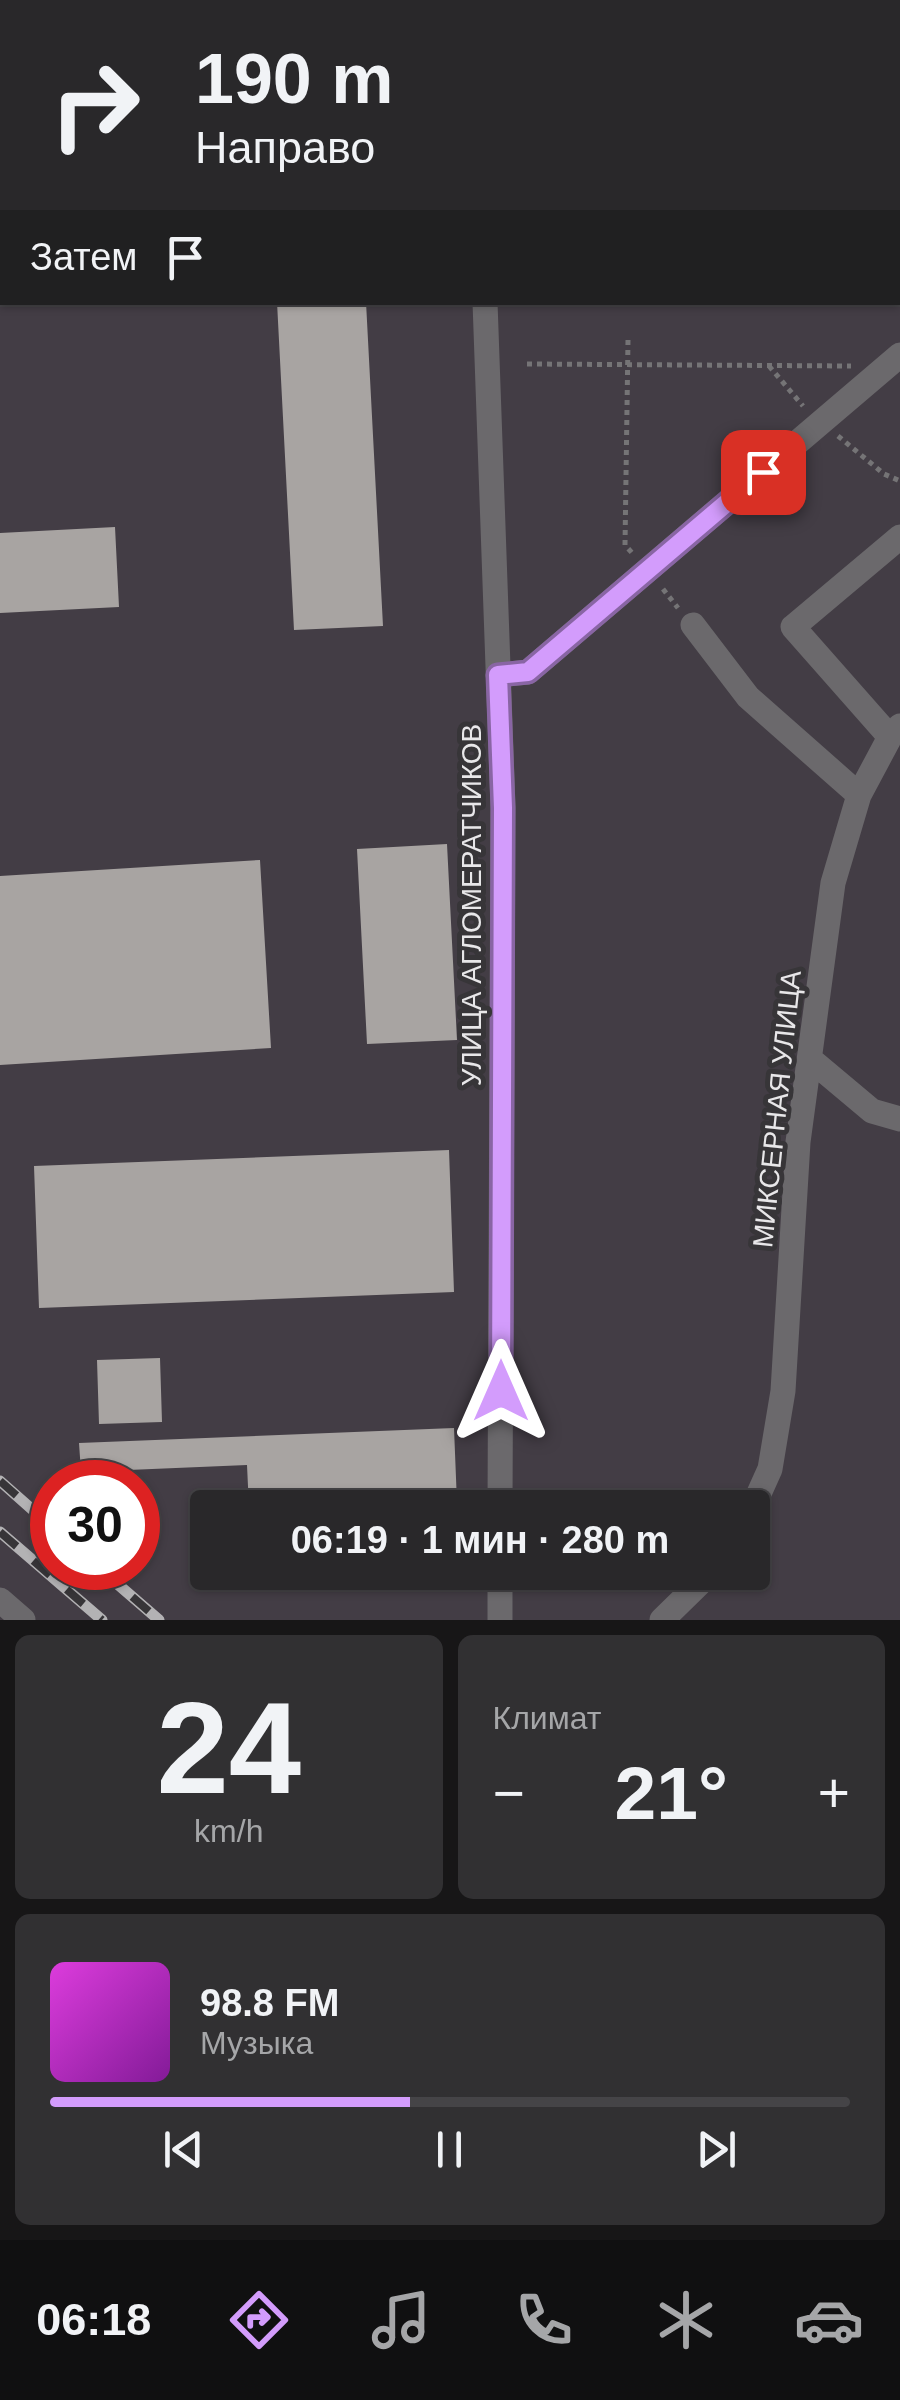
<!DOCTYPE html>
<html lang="ru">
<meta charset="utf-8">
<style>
:root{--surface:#29282a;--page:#313032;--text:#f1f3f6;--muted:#a5a6a8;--line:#454447;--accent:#d39cfc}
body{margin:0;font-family:Arial,sans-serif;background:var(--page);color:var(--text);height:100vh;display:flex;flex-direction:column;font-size:38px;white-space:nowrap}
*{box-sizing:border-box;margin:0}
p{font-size:32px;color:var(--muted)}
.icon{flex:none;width:55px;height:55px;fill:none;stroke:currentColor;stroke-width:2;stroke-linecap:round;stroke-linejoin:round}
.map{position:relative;height:1620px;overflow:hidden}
.panel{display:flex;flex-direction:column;gap:15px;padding:15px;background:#171617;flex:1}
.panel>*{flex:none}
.banner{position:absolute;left:0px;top:0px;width:900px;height:305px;box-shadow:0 2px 8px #0004,0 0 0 2px var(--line);background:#29282a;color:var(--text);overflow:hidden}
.speed{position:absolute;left:30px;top:1460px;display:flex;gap:20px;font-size:50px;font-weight:700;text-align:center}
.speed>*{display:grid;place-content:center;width:130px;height:130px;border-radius:50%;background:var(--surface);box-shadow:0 2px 8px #0004,0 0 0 2px var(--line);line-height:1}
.speed .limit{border:15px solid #d22;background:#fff;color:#111}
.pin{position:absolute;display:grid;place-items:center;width:85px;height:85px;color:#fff;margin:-42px;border-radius:20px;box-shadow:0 5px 15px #0006}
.me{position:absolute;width:110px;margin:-55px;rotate:0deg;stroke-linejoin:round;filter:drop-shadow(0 0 8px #0008)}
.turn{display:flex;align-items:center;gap:35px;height:210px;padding:0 30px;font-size:45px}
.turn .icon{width:130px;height:130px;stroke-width:2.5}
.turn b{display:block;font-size:70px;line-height:85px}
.then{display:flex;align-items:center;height:95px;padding:0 30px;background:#0003;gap:20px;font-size:38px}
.big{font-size:75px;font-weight:700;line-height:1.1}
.panel .widget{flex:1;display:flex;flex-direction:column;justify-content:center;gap:15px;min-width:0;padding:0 35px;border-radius:15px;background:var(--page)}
.panel .dial{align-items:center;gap:0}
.dial b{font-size:130px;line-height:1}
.song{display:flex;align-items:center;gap:30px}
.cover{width:120px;height:120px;border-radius:15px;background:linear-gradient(135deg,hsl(300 70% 55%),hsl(290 70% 35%))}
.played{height:10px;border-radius:5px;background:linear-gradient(90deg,var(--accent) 45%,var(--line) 45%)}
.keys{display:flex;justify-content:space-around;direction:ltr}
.heat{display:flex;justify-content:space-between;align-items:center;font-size:55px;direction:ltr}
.panel .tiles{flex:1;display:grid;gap:15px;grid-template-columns:1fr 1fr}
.widget:last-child{grid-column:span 2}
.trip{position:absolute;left:190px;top:1490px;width:580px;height:100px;border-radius:10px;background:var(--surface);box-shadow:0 2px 8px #0004,0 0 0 2px var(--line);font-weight:700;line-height:100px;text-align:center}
.dock{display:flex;height:160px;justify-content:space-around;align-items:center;background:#101011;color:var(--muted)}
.dock .icon{width:70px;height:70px}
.dock .active{color:var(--accent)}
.dock b{font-size:45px;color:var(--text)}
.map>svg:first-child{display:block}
.built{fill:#433d45;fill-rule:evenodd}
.building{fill:#a8a4a2}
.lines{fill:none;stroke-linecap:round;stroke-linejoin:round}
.path{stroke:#757476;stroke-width:5;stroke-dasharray:5 5;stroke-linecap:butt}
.minor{stroke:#6b696c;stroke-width:25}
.rail-casing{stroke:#b3b2b4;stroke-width:11}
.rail{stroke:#373538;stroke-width:8;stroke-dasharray:22;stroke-linecap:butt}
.route-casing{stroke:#8965a4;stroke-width:25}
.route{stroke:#d39cfc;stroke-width:18}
.labels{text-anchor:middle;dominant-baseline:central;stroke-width:10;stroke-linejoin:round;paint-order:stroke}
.street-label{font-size:28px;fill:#e8e7e9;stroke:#373538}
</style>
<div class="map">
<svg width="900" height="1620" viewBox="0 0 900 1620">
<rect width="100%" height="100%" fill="#373538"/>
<path class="built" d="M 0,0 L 900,0 L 900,1620 L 0,1620 ZM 2,2 L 898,2 L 898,302 L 2,302 ZM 52,1482 L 138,1482 L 138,1568 L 52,1568 ZM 208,1508 L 752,1508 L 752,1572 L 208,1572 Z"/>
<path class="building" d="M 277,302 L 366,302 L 383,626 L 294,630 Z
M 115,527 L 119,607 L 0,613 L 0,533 Z
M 447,844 L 457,1040 L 367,1044 L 357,849 Z
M 260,860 L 271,1048 L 0,1065 L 0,876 Z
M 449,1150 L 454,1292 L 39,1308 L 34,1166 Z
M 160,1358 L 162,1422 L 99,1424 L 97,1360 Z
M 454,1428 L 457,1503 L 249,1508 L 247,1465 L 81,1472 L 79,1443 Z"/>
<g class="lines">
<path class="path" d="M 628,340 L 625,545 L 633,554
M 527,364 L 851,366
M 769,366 L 803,406
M 838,436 L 884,474 L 900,481
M 663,589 L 678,608"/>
<path class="minor" d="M 473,0 L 474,2
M 485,302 L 503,807 L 500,1508
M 693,625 L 748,697 L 859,795
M 498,675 L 528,672 L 900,355
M 890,737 L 793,627 L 900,537
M 810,1059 L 872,1111 L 900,1119
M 752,1509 L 770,1469 L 783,1391 L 798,1142 L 833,883 L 859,795 L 890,737 L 900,726
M 0,1600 L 23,1620
M 500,1620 L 500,1572
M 662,1620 L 711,1572"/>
<g class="rail-casing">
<path id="rail" d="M 0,1481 L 52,1527
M 0,1532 L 102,1620
M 99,1568 L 159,1620"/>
</g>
<use href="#rail" class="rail"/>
</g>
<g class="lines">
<g class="route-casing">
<path id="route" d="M 501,1391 L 503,808 L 498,675 L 528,672 L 763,472"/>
</g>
<use href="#route" class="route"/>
</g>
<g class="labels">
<g class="street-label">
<text transform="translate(471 905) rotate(-90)">УЛИЦА АГЛОМЕРАТЧИКОВ</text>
<text transform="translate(777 1109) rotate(-84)">МИКСЕРНАЯ УЛИЦА</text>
</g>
</g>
</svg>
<div class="speed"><div class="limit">30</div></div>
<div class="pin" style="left:763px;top:472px;background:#d93025"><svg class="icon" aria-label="arrive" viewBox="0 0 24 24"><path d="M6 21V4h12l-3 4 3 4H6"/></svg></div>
<svg class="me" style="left:501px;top:1391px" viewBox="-20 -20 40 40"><path d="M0-17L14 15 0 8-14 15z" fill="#d39cfc" stroke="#fff" stroke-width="4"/></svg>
<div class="trip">06:19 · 1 мин · 280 m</div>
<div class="banner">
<div class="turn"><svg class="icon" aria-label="right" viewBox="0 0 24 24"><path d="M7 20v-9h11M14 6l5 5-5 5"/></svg><div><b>190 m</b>Направо</div></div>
<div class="then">Затем<svg class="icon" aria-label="arrive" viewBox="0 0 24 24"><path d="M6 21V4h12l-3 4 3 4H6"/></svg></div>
</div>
</div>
<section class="panel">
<div class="tiles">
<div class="widget dial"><b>24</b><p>km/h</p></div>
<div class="widget"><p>Климат</p>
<div class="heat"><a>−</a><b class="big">21°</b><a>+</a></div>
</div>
<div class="widget">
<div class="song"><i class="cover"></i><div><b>98.8 FM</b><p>Музыка</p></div></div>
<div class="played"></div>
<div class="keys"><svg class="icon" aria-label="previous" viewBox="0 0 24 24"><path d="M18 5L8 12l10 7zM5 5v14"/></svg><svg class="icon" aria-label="pause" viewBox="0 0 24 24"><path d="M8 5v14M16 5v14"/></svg><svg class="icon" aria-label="next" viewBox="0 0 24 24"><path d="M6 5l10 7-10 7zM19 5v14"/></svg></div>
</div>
</div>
</section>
<nav class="dock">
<b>06:18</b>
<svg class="icon active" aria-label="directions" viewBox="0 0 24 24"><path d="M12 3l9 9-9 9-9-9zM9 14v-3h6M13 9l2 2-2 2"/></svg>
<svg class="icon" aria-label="music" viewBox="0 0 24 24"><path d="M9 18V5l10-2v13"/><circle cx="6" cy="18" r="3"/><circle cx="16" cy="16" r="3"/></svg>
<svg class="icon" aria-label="phone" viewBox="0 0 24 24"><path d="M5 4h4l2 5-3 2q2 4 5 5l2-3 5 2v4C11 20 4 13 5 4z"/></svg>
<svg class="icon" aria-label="climate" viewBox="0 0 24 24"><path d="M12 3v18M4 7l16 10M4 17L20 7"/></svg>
<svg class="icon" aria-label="car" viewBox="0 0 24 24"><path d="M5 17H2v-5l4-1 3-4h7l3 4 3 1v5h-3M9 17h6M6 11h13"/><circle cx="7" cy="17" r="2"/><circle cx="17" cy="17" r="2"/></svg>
</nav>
